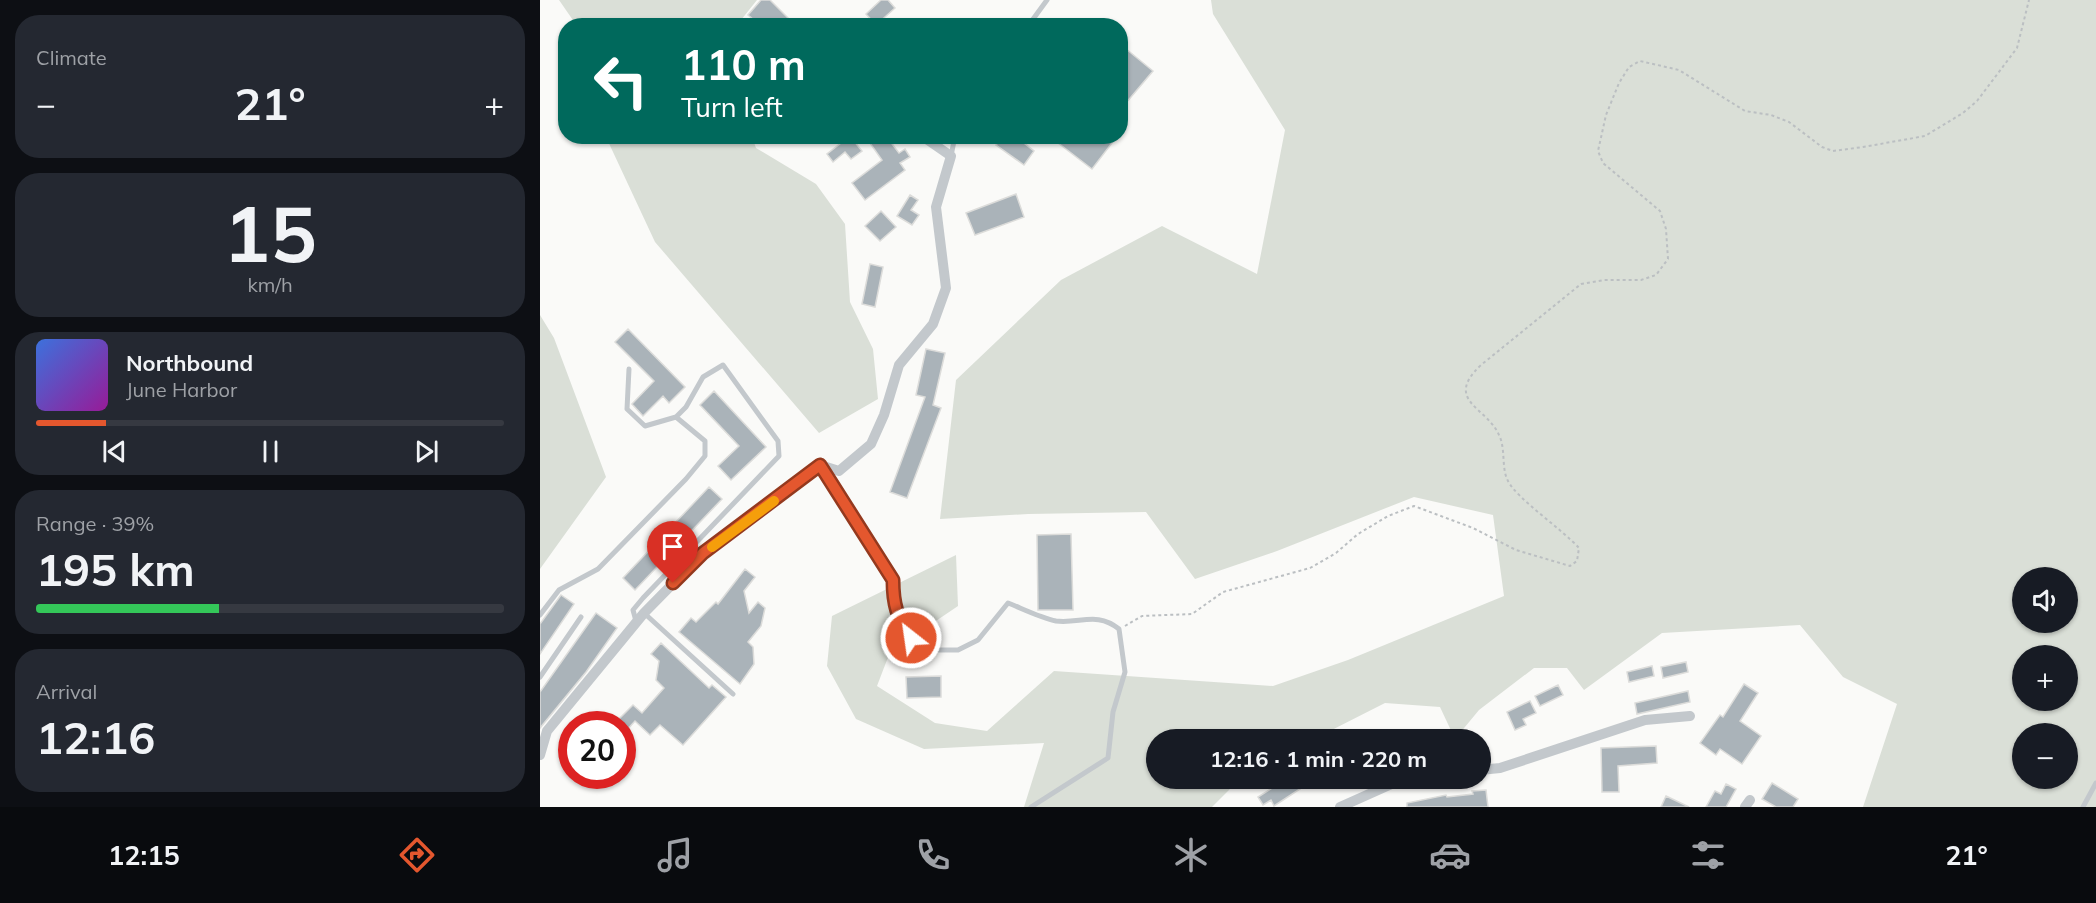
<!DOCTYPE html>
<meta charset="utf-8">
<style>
:root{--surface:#171b24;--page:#242831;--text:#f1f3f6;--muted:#9ea1a6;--line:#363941;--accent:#e4572e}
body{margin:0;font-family:Mulish,sans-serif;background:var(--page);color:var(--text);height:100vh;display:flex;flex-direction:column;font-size:22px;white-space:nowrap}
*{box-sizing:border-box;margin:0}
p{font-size:20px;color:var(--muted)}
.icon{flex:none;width:33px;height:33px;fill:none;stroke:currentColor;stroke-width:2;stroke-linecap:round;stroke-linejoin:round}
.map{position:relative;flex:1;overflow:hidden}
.sheet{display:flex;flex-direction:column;gap:15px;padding:15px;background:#0d0f14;width:540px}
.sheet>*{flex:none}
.hud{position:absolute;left:18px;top:18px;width:570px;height:126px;border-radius:24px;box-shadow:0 2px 4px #0004;background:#00695c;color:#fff;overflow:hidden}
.controls{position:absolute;left:1472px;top:567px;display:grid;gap:12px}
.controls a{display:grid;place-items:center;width:66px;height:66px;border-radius:50%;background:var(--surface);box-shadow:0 2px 4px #0004;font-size:30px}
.speed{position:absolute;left:18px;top:711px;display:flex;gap:12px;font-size:30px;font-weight:700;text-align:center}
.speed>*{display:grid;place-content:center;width:78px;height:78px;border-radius:50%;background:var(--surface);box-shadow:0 2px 4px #0004;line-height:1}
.speed .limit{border:9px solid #d22;background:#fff;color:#111}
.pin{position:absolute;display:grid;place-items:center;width:51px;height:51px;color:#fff;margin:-62px -26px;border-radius:50% 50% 50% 0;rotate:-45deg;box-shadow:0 0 6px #0007}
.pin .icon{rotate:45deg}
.me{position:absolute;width:66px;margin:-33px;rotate:330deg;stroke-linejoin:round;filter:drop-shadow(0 0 4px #0008)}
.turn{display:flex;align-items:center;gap:21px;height:126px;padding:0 24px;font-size:27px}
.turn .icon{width:78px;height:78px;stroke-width:2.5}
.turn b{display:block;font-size:42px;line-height:51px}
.big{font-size:45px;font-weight:700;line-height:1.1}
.sheet .widget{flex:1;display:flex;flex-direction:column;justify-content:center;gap:9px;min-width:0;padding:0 21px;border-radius:24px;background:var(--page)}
.sheet .dial{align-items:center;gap:0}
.dial b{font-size:78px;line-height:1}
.song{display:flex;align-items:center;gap:18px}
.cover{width:72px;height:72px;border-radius:9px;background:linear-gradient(135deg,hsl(220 70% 55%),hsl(300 70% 35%))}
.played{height:6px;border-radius:3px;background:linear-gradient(90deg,var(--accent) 15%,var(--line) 15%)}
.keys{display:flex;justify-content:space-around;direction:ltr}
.heat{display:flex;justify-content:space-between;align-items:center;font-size:33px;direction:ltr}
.charge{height:9px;border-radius:4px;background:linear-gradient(90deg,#34c759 39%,var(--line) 0)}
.trip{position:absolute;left:606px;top:729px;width:345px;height:60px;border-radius:30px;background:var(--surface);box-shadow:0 2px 4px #0004;font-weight:700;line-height:60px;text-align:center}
.tabs{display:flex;height:96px;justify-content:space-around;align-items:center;background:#090b0e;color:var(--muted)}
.tabs .icon{width:42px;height:42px}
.tabs .current{color:var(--accent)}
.tabs b{font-size:27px;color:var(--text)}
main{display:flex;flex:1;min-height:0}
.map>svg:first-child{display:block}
.green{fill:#dadfd7;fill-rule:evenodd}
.building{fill:#aab3b9;stroke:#dcdcda;stroke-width:1.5}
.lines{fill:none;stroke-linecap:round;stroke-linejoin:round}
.path{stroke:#bbbfc2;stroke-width:2;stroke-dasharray:3 3;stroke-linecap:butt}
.lane{stroke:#c3c8cc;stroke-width:5}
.street{stroke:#c3c8cc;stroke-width:10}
.route-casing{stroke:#94391e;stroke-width:15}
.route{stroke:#e4572e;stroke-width:10}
.slow{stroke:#f59e0b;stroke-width:10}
</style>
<main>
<section class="sheet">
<div class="widget"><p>Climate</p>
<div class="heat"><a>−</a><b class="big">21°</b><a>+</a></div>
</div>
<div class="widget dial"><b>15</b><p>km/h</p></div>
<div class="widget">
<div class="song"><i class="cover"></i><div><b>Northbound</b><p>June Harbor</p></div></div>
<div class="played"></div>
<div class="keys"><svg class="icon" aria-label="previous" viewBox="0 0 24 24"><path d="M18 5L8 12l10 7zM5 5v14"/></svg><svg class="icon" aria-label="pause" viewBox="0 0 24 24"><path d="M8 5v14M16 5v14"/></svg><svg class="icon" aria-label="next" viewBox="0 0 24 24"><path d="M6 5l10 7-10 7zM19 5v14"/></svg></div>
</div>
<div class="widget"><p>Range · 39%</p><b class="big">195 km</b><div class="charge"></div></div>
<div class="widget"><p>Arrival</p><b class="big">12:16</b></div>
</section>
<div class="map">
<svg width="1556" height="807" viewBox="0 0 1556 807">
<rect width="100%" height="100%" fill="#fafaf8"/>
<path class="green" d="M 19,0 L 217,0 L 197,25 L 37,26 Z
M 671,0 L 1556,0 L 1556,807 L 1323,807 L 1357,704 L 1303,677 L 1260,625 L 1122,633 L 1044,690 L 1027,668 L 994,668 L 939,710 L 915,739 L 900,707 L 845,703 L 774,739 L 616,740 L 616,778 L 700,779 L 672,807 L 484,807 L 504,743 L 384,749 L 316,719 L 287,666 L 292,616 L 416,555 L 418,606 L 350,652 L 337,686 L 395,723 L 447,731 L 514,671 L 733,686 L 808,660 L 964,596 L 953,515 L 874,497 L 737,551 L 655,579 L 606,512 L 488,514 L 400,519 L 416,380 L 521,280 L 622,226 L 717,274 L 745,130 L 673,14 ZM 1482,578 L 1527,578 L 1527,622 L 1482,622 ZM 1482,656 L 1527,656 L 1527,700 L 1482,700 ZM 1482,734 L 1527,734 L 1527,778 L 1482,778 Z
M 66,137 L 212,137 L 216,148 L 276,184 L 305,224 L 310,302 L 333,349 L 338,399 L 279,433 L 115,242 Z
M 0,315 L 14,338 L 66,477 L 0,569 Z"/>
<path class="building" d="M 221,0 L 230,0 L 256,26 L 221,26 L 208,15 Z
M 341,0 L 348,0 L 355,8 L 336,25 L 326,14 Z
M 580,44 L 613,71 L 580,110 Z
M 310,136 L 322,151 L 311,159 L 305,152 L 293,162 L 287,154 Z
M 325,136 L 346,136 L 359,153 L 365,149 L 370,157 L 360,163 L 365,170 L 325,200 L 312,183 L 342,160 Z
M 463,136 L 475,136 L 494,151 L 484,165 L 456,145 Z
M 509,136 L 563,136 L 572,143 L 552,169 Z
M 476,194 L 484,217 L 435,235 L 426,213 Z
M 370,195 L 378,200 L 371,210 L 379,215 L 372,225 L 357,216 Z
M 341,211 L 356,227 L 340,241 L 325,226 Z
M 330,264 L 343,267 L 335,307 L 322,304 Z
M 88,329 L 145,387 L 129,403 L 123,396 L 103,416 L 92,404 L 114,381 L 75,342 Z
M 386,349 L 405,353 L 393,405 L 401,408 L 367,498 L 350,492 L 385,397 L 376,395 Z
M 174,391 L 226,447 L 191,480 L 178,466 L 199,446 L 160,405 Z
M 169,487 L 182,499 L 95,590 L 83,578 Z
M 531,534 L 533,610 L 498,610 L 497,535 Z
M 205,569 L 215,577 L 204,591 L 209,613 L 218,602 L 225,608 L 221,626 L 208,642 L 213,647 L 214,664 L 200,684 L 139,632 L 151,618 L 156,622 L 176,602 L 178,604 Z
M 21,595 L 34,604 L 0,654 L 0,624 Z
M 56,613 L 77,628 L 46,672 L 0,728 L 0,692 Z
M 121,643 L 169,688 L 172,685 L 186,697 L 143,745 L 120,725 L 110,735 L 95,721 L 85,732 L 82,724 L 75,723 L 93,705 L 102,713 L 124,688 L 116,680 L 119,661 L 111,654 Z
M 1146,662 L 1148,672 L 1123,678 L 1121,667 Z
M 1112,666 L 1114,676 L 1089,682 L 1087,672 Z
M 401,676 L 401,697 L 367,698 L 366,677 Z
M 1204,684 L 1218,693 L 1200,721 L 1221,736 L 1202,764 L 1180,749 L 1176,755 L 1160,743 L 1180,715 L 1183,717 Z
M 1018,685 L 1023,695 L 1000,706 L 995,696 Z
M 1148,691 L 1150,702 L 1097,714 L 1095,703 Z
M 990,701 L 996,713 L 983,719 L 986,725 L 975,730 L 967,712 Z
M 1116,746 L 1117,763 L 1078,766 L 1079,792 L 1062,792 L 1061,748 Z
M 748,778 L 753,778 L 760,789 L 734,806 L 731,800 L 723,805 L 718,797 Z
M 1232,783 L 1258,799 L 1253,807 L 1236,807 L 1222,799 Z
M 1186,784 L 1196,789 L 1186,807 L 1166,807 L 1175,791 L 1181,794 Z
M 946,790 L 948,807 L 867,807 L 867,803 L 906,795 L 907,797 L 933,794 L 932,791 Z
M 1126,796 L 1149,807 L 1121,807 Z"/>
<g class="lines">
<path class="path" d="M 585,626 L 602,616 L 652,614 L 683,592 L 770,568 L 796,553 L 818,534 L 848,516 L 874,506 L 933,528 L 976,550 L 1030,566 L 1037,561 L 1039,548 C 1022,529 977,499 968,481 C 961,468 966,449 959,435 C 947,407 903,401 941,365 L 1041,284 L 1064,280 L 1101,280 L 1116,275 L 1128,259 L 1126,229 L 1120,211 L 1063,163 L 1058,151 L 1066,115 L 1079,83 L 1089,67 L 1100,61 L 1139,70 L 1205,111 L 1231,115 L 1249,122 L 1282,147 L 1293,151 L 1323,147 L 1385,136 L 1423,113 L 1437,101 L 1477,48 L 1489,0"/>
<path class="lane" d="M 488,26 L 507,0
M 411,156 L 415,136
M 89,369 L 87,409 L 105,426 L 136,417
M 281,467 L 353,580 L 353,602 L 358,619 L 371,637 L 399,650 L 418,650 L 438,640 L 468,603 C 483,609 501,618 516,621 C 540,624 557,611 579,629 L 585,672 L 573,712 L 568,758 L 491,807
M 104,613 L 193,694
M 0,615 L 19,590 L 58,569 L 146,479 L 165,456 L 165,441 L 136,417 L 146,407 L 163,377 L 183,365 L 238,441 L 239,456 L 103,598 L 93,610 L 96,621
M 0,677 L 41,617
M 1543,807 L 1556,783"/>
<path class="street" d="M 314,26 L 315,26
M 0,755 L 7,731 L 104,613 L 163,553 L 280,465 L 299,471 L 331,444 L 344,415 L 359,365 L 393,324 L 406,288 L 396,207 L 411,156 L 382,136
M 940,770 L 960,768 L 1105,720 L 1150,716
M 800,807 L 865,778
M 1205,807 L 1210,800"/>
</g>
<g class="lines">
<g class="route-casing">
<path id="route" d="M 133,583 L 163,553 L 280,465 L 353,580 C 353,604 357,618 371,638"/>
</g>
<use href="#route" class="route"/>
<path class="slow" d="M 172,547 L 234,501"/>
</g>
</svg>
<div class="controls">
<a><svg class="icon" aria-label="sound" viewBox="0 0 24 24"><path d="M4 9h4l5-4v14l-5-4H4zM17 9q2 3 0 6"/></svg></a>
<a>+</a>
<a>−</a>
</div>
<div class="speed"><div class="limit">20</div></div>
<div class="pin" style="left:133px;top:583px;background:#d93025"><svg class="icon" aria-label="arrive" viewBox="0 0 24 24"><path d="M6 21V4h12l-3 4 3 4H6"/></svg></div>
<svg class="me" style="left:371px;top:638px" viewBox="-20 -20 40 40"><circle r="17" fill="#e4572e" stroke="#fff" stroke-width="3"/><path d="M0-11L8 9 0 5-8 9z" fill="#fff"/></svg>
<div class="trip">12:16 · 1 min · 220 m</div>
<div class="hud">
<div class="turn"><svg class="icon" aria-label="left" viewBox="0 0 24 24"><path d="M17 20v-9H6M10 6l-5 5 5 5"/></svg><div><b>110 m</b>Turn left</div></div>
</div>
</div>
</main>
<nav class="tabs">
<b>12:15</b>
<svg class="icon current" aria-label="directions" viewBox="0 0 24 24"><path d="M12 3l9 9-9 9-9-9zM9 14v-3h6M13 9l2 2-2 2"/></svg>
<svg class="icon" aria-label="music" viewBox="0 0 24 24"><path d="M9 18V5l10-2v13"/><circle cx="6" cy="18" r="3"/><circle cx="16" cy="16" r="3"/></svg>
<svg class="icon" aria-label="phone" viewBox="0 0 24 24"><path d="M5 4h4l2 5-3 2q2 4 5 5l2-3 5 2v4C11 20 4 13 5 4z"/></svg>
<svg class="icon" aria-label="climate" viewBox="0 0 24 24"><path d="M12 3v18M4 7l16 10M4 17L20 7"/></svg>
<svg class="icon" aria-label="car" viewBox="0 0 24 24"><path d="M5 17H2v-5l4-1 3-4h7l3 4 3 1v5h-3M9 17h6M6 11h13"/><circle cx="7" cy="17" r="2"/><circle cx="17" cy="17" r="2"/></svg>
<svg class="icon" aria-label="filters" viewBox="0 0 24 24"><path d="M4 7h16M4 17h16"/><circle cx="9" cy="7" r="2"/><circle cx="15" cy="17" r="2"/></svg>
<b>21°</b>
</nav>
